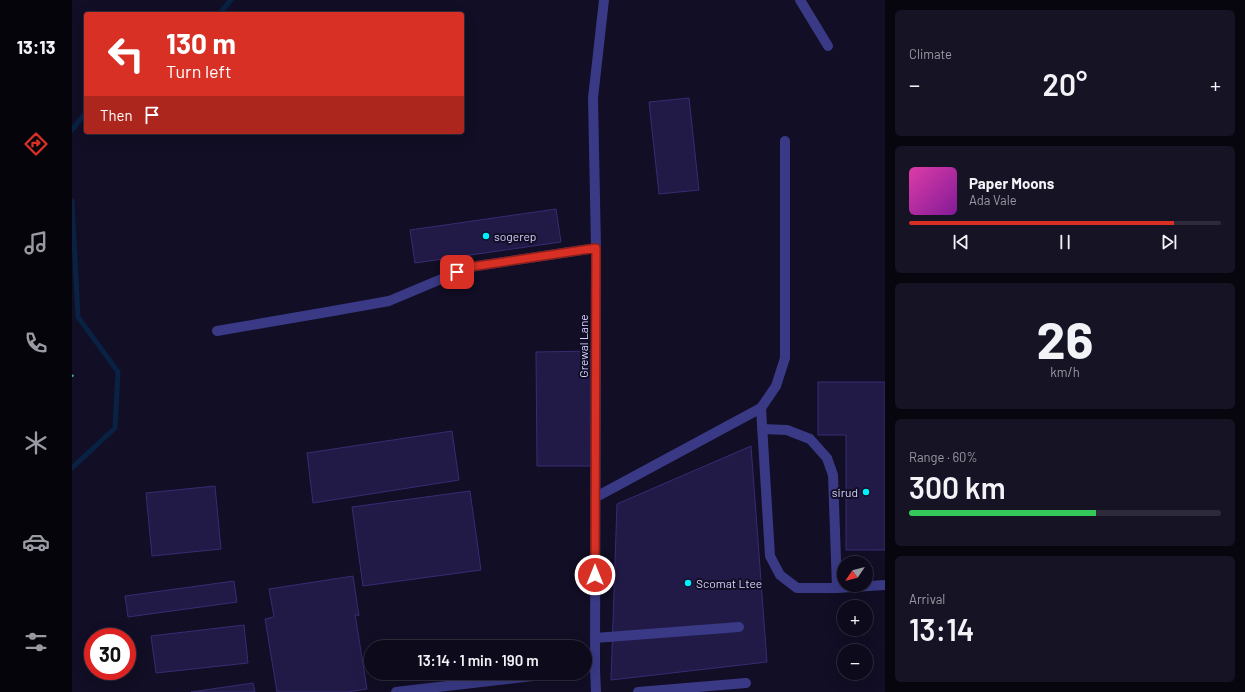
<!DOCTYPE html>
<meta charset="utf-8">
<style>
:root{--surface:#0d0a1c;--page:#161325;--text:#f1f3f6;--muted:#9a9aa3;--line:#2d2b3b;--accent:#d93025}
body{margin:0;font-family:Barlow,sans-serif;background:var(--page);color:var(--text);height:100vh;display:flex;flex-direction:column;font-size:15px;white-space:nowrap}
*{box-sizing:border-box;margin:0}
p{font-size:13px;color:var(--muted)}
.icon{flex:none;width:22px;height:22px;fill:none;stroke:currentColor;stroke-width:2;stroke-linecap:round;stroke-linejoin:round}
.map{position:relative;flex:1;overflow:hidden}
.details{display:flex;flex-direction:column;gap:10px;padding:10px;background:#07060f;width:360px}
.details>*{flex:none}
.top-card{position:absolute;left:12px;top:12px;width:380px;height:122px;border-radius:4px;box-shadow:0 4px 16px #0002,0 0 0 1px var(--line);background:#d93025;color:#fff;overflow:hidden}
.needle{width:26px;rotate:235deg}
.controls{position:absolute;left:765px;top:556px;display:grid;gap:8px}
.controls a{display:grid;place-items:center;width:36px;height:36px;border-radius:50%;background:var(--surface);box-shadow:0 4px 16px #0002,0 0 0 1px var(--line);font-size:20px}
.speed{position:absolute;left:12px;top:628px;display:flex;gap:8px;font-size:20px;font-weight:700;text-align:center}
.speed>*{display:grid;place-content:center;width:52px;height:52px;border-radius:50%;background:var(--surface);box-shadow:0 4px 16px #0002,0 0 0 1px var(--line);line-height:1}
.speed .limit{border:6px solid #d22;background:#fff;color:#111}
.pin{position:absolute;display:grid;place-items:center;width:34px;height:34px;color:#fff;margin:-17px;border-radius:8px;box-shadow:0 2px 6px #0006}
.me{position:absolute;width:44px;margin:-22px;rotate:0deg;stroke-linejoin:round;filter:drop-shadow(0 0 3px #0008)}
.turn{display:flex;align-items:center;gap:14px;height:84px;padding:0 16px;font-size:18px}
.turn .icon{width:52px;height:52px;stroke-width:2.5}
.turn b{display:block;font-size:28px;line-height:34px}
.then{display:flex;align-items:center;height:38px;padding:0 16px;background:#0003;gap:8px;font-size:15px}
.big{font-size:30px;font-weight:600;line-height:1.1}
.details .widget{flex:1;display:flex;flex-direction:column;justify-content:center;gap:6px;min-width:0;padding:0 14px;border-radius:6px;background:var(--page)}
.details .dial{align-items:center;gap:0}
.dial b{font-size:52px;line-height:1}
.song{display:flex;align-items:center;gap:12px}
.cover{width:48px;height:48px;border-radius:6px;background:linear-gradient(135deg,hsl(320 70% 55%),hsl(290 70% 35%))}
.played{height:4px;border-radius:2px;background:linear-gradient(90deg,var(--accent) 85%,var(--line) 85%)}
.keys{display:flex;justify-content:space-around;direction:ltr}
.heat{display:flex;justify-content:space-between;align-items:center;font-size:22px;direction:ltr}
.charge{height:6px;border-radius:3px;background:linear-gradient(90deg,#34c759 60%,var(--line) 0)}
.trip{position:absolute;left:292px;top:640px;width:228px;height:40px;border-radius:20px;background:var(--surface);box-shadow:0 4px 16px #0002,0 0 0 1px var(--line);font-weight:600;line-height:40px;text-align:center}
main{display:flex;flex:1;min-height:0}
.tab-bar{display:flex;flex-direction:column;width:72px;justify-content:space-around;align-items:center;background:#05040b;color:var(--muted)}
.tab-bar .icon{width:28px;height:28px}
.tab-bar .active{color:var(--accent)}
.tab-bar b{font-size:18px;color:var(--text)}
.map>svg:first-child{display:block}
.lines{fill:none;stroke-linecap:round;stroke-linejoin:round}
.stream{stroke:#092143;stroke-width:5}
.building{fill:#211a46;stroke:#372c73}
.path{stroke:#2db8aa;stroke-width:2.5;stroke-dasharray:2 3;stroke-linecap:butt}
.minor{stroke:#393985;stroke-width:10}
.route-casing{stroke:#8d1f18;stroke-width:10}
.route{stroke:#d93025;stroke-width:7}
.poi-dot{fill:#00effe;stroke:#110e25;stroke-width:1.5}
.labels{text-anchor:middle;dominant-baseline:central;stroke-width:4;stroke-linejoin:round;paint-order:stroke}
.poi-label{font-size:12px;fill:#d6d3ff;stroke:#110e25;text-anchor:start}
.street-label{font-size:12px;fill:#d6d3ff;stroke:#110e25}
</style>
<main>
<nav class="tab-bar">
<b>13:13</b>
<svg class="icon active" aria-label="directions" viewBox="0 0 24 24"><path d="M12 3l9 9-9 9-9-9zM9 14v-3h6M13 9l2 2-2 2"/></svg>
<svg class="icon" aria-label="music" viewBox="0 0 24 24"><path d="M9 18V5l10-2v13"/><circle cx="6" cy="18" r="3"/><circle cx="16" cy="16" r="3"/></svg>
<svg class="icon" aria-label="phone" viewBox="0 0 24 24"><path d="M5 4h4l2 5-3 2q2 4 5 5l2-3 5 2v4C11 20 4 13 5 4z"/></svg>
<svg class="icon" aria-label="climate" viewBox="0 0 24 24"><path d="M12 3v18M4 7l16 10M4 17L20 7"/></svg>
<svg class="icon" aria-label="car" viewBox="0 0 24 24"><path d="M5 17H2v-5l4-1 3-4h7l3 4 3 1v5h-3M9 17h6M6 11h13"/><circle cx="7" cy="17" r="2"/><circle cx="17" cy="17" r="2"/></svg>
<svg class="icon" aria-label="filters" viewBox="0 0 24 24"><path d="M4 7h16M4 17h16"/><circle cx="9" cy="7" r="2"/><circle cx="15" cy="17" r="2"/></svg>
</nav>
<div class="map">
<svg width="813" height="692" viewBox="0 0 813 692">
<rect width="100%" height="100%" fill="#110e25"/>
<g class="lines">
<path class="stream" d="M 147,14 L 159,0
M 0,130 L 14,112
M 0,201 L 6,317 L 46,372 L 43,428 L 0,468"/>
</g>
<path class="building" d="M 617,98 L 627,190 L 587,194 L 577,102 Z
M 484,209 L 489,242 L 343,263 L 338,230 Z
M 522,351 L 523,466 L 465,466 L 464,352 Z
M 746,382 L 813,382 L 813,550 L 774,550 L 774,435 L 746,435 Z
M 380,431 L 387,480 L 241,503 L 235,453 Z
M 679,446 L 695,662 L 539,680 L 545,504 Z
M 143,486 L 149,549 L 80,556 L 74,493 Z
M 398,491 L 409,570 L 291,586 L 280,507 Z
M 281,576 L 287,616 L 283,614 L 295,689 L 276,692 L 205,692 L 193,619 L 202,617 L 197,589 Z
M 162,581 L 165,602 L 56,617 L 53,596 Z
M 172,625 L 176,663 L 84,673 L 79,636 Z
M 181,683 L 183,692 L 119,692 Z"/>
<g class="lines">
<path class="path" d="M 0,375 L 2,378"/>
<path class="minor" d="M 728,0 L 756,46
M 145,331 L 261,311 L 317,301 L 398,267 L 524,248
M 689,408 L 698,556 L 708,575 L 725,588 L 765,588 L 813,585
M 690,429 L 715,430 L 738,439 L 755,458 L 761,475 L 765,588
M 524,497 L 689,408 L 704,386 L 713,358 L 713,141
M 523,638 L 667,627
M 324,692 L 486,673
M 524,692 L 523,669 L 524,248 L 521,98 L 532,0
M 566,692 L 674,683"/>
</g>
<g class="lines">
<g class="route-casing">
<path id="route" d="M 385,272 L 398,267 L 524,248 L 523,575"/>
</g>
<use href="#route" class="route"/>
</g>
<g class="poi-dot">
<circle cx="414" cy="236" r="4"/>
<circle cx="794" cy="492" r="4"/>
<circle cx="616" cy="583" r="4"/>
</g>
<g class="labels">
<g class="poi-label">
<text x="422" y="236">sogerep</text>
<text x="786" y="492" text-anchor="end">sirud</text>
<text x="624" y="583">Scomat Ltee</text>
</g>
<g class="street-label">
<text transform="translate(511 346) rotate(-90)">Grewal Lane</text>
</g>
</g>
</svg>
<div class="controls">
<a><svg class="needle" viewBox="-14 -14 28 28"><path d="M0-13l5 13h-10z" fill="#e53935"/><path d="M0 13l5-13h-10z" fill="#9a9aa3"/></svg></a>
<a>+</a>
<a>−</a>
</div>
<div class="speed"><div class="limit">30</div></div>
<div class="pin" style="left:385px;top:272px;background:#d93025"><svg class="icon" aria-label="arrive" viewBox="0 0 24 24"><path d="M6 21V4h12l-3 4 3 4H6"/></svg></div>
<svg class="me" style="left:523px;top:575px" viewBox="-20 -20 40 40"><circle r="17" fill="#d93025" stroke="#fff" stroke-width="3"/><path d="M0-11L8 9 0 5-8 9z" fill="#fff"/></svg>
<div class="trip">13:14 · 1 min · 190 m</div>
<div class="top-card">
<div class="turn"><svg class="icon" aria-label="left" viewBox="0 0 24 24"><path d="M17 20v-9H6M10 6l-5 5 5 5"/></svg><div><b>130 m</b>Turn left</div></div>
<div class="then">Then<svg class="icon" aria-label="arrive" viewBox="0 0 24 24"><path d="M6 21V4h12l-3 4 3 4H6"/></svg></div>
</div>
</div>
<section class="details">
<div class="widget"><p>Climate</p>
<div class="heat"><a>−</a><b class="big">20°</b><a>+</a></div>
</div>
<div class="widget">
<div class="song"><i class="cover"></i><div><b>Paper Moons</b><p>Ada Vale</p></div></div>
<div class="played"></div>
<div class="keys"><svg class="icon" aria-label="previous" viewBox="0 0 24 24"><path d="M18 5L8 12l10 7zM5 5v14"/></svg><svg class="icon" aria-label="pause" viewBox="0 0 24 24"><path d="M8 5v14M16 5v14"/></svg><svg class="icon" aria-label="next" viewBox="0 0 24 24"><path d="M6 5l10 7-10 7zM19 5v14"/></svg></div>
</div>
<div class="widget dial"><b>26</b><p>km/h</p></div>
<div class="widget"><p>Range · 60%</p><b class="big">300 km</b><div class="charge"></div></div>
<div class="widget"><p>Arrival</p><b class="big">13:14</b></div>
</section>
</main>
